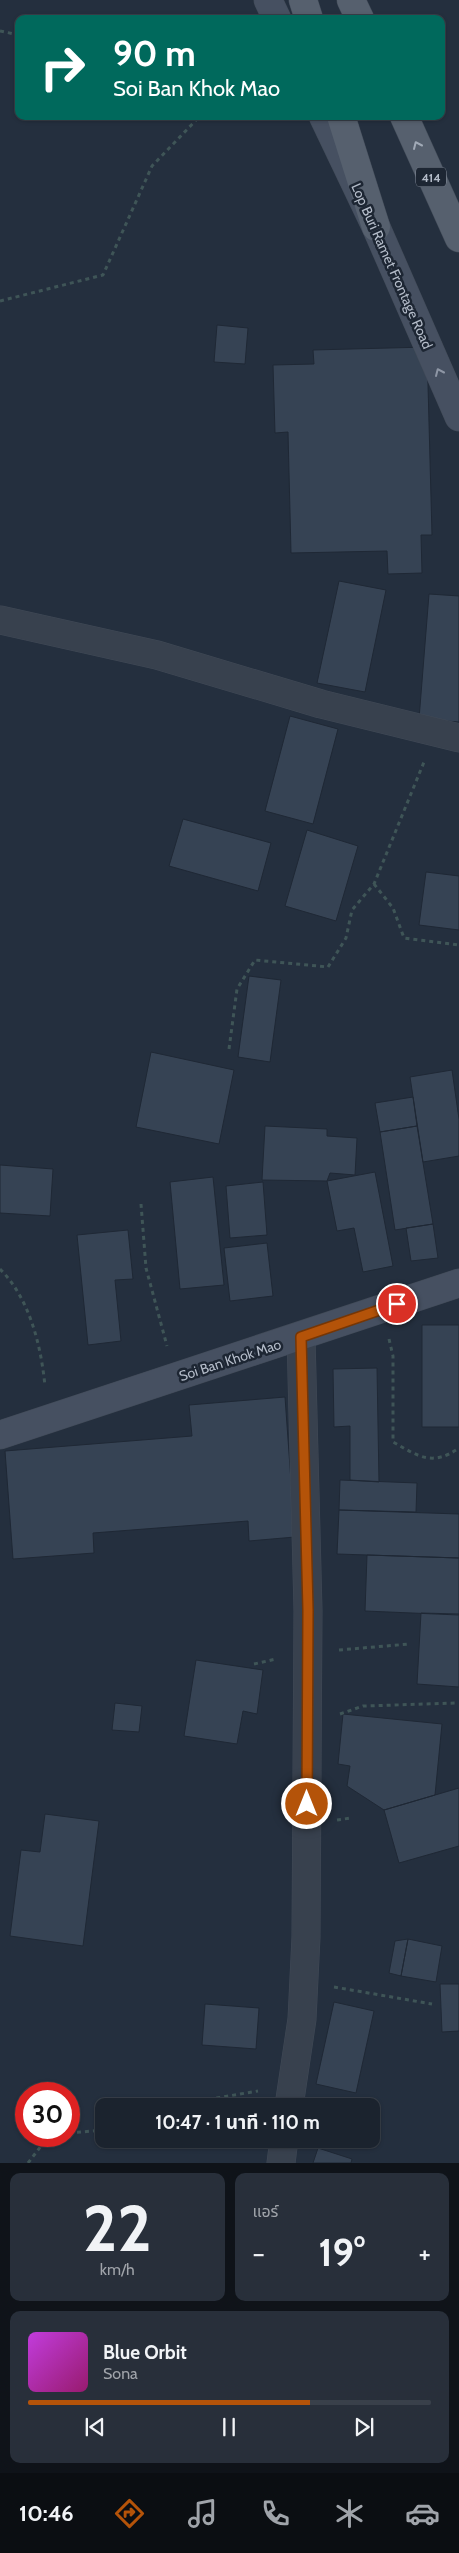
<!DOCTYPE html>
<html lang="th">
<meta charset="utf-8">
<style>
:root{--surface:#1b232e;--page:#282f3a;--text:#f1f3f6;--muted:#a0a4aa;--line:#39404a;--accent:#b45309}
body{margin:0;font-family:Cabin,"Noto Sans Thai",sans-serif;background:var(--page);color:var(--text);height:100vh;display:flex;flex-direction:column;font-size:19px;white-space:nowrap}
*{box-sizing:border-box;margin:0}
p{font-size:16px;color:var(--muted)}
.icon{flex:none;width:28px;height:28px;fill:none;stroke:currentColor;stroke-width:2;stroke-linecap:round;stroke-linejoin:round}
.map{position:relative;height:2163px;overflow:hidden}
.panel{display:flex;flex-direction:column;gap:10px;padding:10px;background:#0f1319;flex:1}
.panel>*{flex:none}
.guide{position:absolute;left:15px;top:15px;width:430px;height:105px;border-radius:10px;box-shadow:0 1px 4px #0004,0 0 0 1px var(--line);background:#00695c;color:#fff;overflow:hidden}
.speed{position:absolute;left:15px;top:2082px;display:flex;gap:10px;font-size:25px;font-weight:700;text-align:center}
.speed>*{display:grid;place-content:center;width:65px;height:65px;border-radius:50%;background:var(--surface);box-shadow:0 1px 4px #0004,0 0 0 1px var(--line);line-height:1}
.speed .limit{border:8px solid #d22;background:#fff;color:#111}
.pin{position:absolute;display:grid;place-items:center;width:42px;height:42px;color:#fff;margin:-21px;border:2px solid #fff;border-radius:50%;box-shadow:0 1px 5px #0007}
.me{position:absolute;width:55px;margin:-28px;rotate:0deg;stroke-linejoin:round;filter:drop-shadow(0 0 4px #0008)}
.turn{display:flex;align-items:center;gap:18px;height:105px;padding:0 15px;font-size:22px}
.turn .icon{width:65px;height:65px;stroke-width:2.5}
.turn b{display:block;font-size:35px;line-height:42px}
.big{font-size:38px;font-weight:700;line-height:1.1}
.panel .card{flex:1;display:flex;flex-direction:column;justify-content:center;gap:8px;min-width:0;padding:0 18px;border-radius:10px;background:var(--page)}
.panel .dial{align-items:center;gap:0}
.dial b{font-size:65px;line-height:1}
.song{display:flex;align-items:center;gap:15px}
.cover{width:60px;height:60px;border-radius:8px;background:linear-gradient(135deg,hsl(290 70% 55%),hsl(320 70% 35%))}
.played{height:5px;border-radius:2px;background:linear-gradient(90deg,var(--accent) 70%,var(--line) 70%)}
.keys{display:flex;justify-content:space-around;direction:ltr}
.heat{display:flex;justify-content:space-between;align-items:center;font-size:28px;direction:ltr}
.panel .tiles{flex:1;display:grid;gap:10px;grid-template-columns:1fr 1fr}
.card:last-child{grid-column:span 2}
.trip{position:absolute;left:95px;top:2098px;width:285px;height:50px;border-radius:10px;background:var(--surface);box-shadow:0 1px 4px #0004,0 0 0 1px var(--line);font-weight:700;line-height:50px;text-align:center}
.dock{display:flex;height:80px;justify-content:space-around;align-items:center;background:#0b0e12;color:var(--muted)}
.dock .icon{width:35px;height:35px}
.dock .selected{color:var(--accent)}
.dock b{font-size:22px;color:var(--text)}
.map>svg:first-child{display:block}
.building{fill:#364354;stroke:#1f2835}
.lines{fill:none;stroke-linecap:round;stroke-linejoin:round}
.street-casing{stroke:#414a57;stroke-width:29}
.secondary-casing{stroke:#414a57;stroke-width:29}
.primary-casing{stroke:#414a57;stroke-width:29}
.path{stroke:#3f5557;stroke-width:3;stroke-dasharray:4 4;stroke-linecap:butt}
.street{stroke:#38414e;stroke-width:28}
.secondary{stroke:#465061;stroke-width:28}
.primary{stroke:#56606e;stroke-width:28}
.oneway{stroke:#a1aab7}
.oneway2{stroke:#8e96a5}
.route-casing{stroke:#753606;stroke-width:12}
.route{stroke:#b45309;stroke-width:9}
.labels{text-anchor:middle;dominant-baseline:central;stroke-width:5;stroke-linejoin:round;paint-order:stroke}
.shield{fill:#1d2633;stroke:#878f9c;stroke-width:1}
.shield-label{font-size:12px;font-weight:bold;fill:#b4bcc9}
.street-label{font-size:14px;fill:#b4bcc9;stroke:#1d2633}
</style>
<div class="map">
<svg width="459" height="2163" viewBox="0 0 459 2163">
<rect width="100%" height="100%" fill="#242f3e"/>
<path class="building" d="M 217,325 L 248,328 L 245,364 L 214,362 Z
M 427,347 L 432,535 L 421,535 L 422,573 L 388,574 L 387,551 L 291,553 L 288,432 L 275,433 L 273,365 L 314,364 L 313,350 Z
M 339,581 L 386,590 L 365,692 L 317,683 Z
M 429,594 L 459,596 L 459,722 L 419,719 Z
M 290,716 L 338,729 L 313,824 L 265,811 Z
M 183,819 L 271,843 L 258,891 L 169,866 Z
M 307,830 L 358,846 L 336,921 L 285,906 Z
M 426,872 L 459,876 L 459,930 L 419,925 Z
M 249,976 L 281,980 L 270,1062 L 238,1057 Z
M 151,1052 L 234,1070 L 219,1144 L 136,1127 Z
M 452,1070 L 459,1119 L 459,1156 L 423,1162 L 410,1077 Z
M 413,1097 L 417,1126 L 380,1132 L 375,1103 Z
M 265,1126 L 327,1129 L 327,1136 L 357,1138 L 355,1175 L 330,1173 L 327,1181 L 262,1180 Z
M 417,1126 L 433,1224 L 395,1230 L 380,1132 Z
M 0,1165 L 53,1169 L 50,1216 L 0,1213 Z
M 375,1172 L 393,1266 L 363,1272 L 354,1228 L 337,1231 L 327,1181 Z
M 213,1177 L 224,1285 L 180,1289 L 170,1182 Z
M 263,1182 L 267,1235 L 230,1238 L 226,1186 Z
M 433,1224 L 438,1258 L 411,1261 L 406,1228 Z
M 128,1230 L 133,1279 L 115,1280 L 121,1341 L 88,1345 L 77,1235 Z
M 267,1243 L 273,1296 L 230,1301 L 224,1248 Z
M 422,1325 L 459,1325 L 459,1427 L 422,1427 Z
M 377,1368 L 379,1482 L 350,1480 L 350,1426 L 334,1427 L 333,1369 Z
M 285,1397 L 295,1537 L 249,1541 L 248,1521 L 93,1533 L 94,1553 L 13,1559 L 5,1451 L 192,1436 L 189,1405 Z
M 340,1480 L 417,1483 L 416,1512 L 339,1510 Z
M 339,1510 L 459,1514 L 459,1558 L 337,1554 Z
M 367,1555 L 459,1558 L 459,1615 L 365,1611 Z
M 421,1613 L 459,1614 L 459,1687 L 417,1684 Z
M 196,1660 L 263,1670 L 257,1714 L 243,1711 L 237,1744 L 184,1736 Z
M 115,1703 L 142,1706 L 139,1732 L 112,1730 Z
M 343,1714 L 442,1724 L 435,1795 L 384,1810 L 347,1786 L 350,1766 L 338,1764 Z
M 459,1788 L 459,1846 L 399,1863 L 384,1810 Z
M 45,1814 L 99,1821 L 83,1946 L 10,1936 L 21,1850 L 40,1852 Z
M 408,1939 L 442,1946 L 436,1982 L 401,1976 Z
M 408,1939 L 401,1976 L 389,1973 L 395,1941 Z
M 440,1984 L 459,1984 L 459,2031 L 442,2032 Z
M 334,2002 L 374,2011 L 356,2093 L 316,2084 Z
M 205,2004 L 259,2008 L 256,2049 L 202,2045 Z
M 318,2148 L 352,2159 L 351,2163 L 313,2163 Z"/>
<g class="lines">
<g class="street-casing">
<path id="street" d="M 0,620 L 157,655 L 321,704 L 459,738
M 289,2106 L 302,2019 L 306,1937 L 308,1610 L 301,1337
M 281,2163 L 284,2139"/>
</g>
<g class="secondary-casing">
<path id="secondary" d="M 268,0 L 277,19
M 323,116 L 376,227 L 459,417
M 0,1435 L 459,1283"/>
</g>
<g class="primary-casing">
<path id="primary" d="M 303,0 L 309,19
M 351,0 L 360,19
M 341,116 L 376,227
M 404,116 L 459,238"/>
</g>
<path class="path" d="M 0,31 L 19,35
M 0,301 L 103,275 L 152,166 L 200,116
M 374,884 L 393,908 L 404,938 L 459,945
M 229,1049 L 237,989 L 255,960 L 328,967 L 346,938 L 352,910 L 374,884 L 424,762
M 141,1204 L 146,1268 L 167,1346
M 0,1269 C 30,1299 41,1346 45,1386
M 389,1339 L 393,1356 L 393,1442 C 418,1456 432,1467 459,1448
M 339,1650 L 409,1644
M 254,1664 L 276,1659
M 340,1714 L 363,1706 L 458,1703
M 337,1820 L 351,1818
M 334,1987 L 432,2004
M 169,2106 L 258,2091
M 69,2133 L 104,2130
M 28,2163 L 41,2146 L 61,2136"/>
<use href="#street" class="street"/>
<use href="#secondary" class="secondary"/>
<use href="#primary" class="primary"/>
</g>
<defs><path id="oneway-chevron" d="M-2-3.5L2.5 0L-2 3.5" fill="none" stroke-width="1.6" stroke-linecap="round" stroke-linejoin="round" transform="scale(1.25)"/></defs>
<use class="oneway" href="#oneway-chevron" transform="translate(417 145) rotate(-114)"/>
<use class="oneway2" href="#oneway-chevron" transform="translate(439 372) rotate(-114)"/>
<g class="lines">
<g class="route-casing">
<path id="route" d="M 307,1804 L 308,1610 L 301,1337 L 397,1304"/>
</g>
<use href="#route" class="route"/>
</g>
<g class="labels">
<rect class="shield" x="416" y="167.5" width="30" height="19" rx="4"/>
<g class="shield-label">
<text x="431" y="177">414</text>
</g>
<g class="street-label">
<text transform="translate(392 266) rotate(66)">Lop Buri Ramet Frontage Road</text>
<text transform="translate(230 1360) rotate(-18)">Soi Ban Khok Mao</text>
</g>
</g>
</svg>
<div class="speed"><div class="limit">30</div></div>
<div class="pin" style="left:397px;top:1304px;background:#d93025"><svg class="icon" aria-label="arrive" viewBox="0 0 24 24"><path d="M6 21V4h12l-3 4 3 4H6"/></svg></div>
<svg class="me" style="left:307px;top:1804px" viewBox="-20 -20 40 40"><circle r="17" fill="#b45309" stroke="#fff" stroke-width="3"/><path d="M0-11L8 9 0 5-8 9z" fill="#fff"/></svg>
<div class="trip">10:47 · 1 นาที · 110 m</div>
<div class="guide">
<div class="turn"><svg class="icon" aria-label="right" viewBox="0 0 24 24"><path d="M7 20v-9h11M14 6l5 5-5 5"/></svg><div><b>90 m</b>Soi Ban Khok Mao</div></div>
</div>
</div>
<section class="panel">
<div class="tiles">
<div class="card dial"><b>22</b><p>km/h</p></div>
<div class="card"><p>แอร์</p>
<div class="heat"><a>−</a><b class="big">19°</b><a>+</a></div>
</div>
<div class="card">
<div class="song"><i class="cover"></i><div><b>Blue Orbit</b><p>Sona</p></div></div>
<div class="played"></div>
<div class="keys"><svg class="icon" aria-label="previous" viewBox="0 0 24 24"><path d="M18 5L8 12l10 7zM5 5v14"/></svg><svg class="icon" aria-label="pause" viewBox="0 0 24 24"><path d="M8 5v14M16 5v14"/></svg><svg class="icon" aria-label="next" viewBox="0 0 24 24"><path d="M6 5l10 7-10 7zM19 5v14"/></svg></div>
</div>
</div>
</section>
<nav class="dock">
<b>10:46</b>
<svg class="icon selected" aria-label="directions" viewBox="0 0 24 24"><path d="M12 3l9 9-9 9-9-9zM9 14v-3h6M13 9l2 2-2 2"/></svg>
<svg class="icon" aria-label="music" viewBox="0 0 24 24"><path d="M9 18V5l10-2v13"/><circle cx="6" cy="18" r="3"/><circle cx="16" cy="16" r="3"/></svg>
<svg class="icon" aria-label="phone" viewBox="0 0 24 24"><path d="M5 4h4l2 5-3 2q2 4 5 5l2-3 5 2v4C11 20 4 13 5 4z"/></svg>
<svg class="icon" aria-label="climate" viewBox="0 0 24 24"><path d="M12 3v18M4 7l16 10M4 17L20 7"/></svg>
<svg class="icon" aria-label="car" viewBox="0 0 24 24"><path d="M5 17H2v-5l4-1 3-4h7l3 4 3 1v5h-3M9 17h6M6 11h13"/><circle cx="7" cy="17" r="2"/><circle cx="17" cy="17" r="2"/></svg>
</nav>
